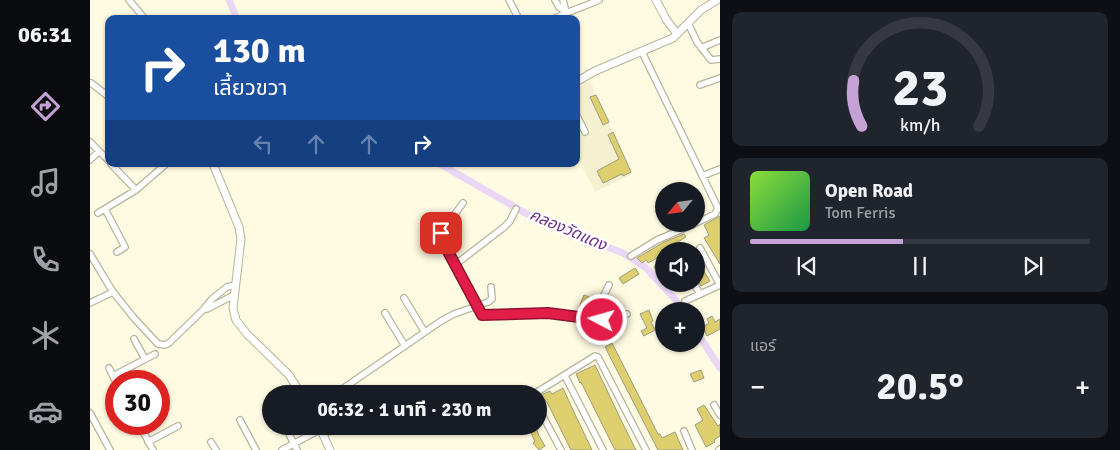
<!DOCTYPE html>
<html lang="th">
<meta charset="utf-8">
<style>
:root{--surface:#171b24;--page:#20242c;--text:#f1f3f6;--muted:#9ea1a6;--line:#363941;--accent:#c4a2d6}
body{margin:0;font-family:Signika,"Noto Sans Thai",sans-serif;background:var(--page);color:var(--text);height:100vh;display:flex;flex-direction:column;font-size:19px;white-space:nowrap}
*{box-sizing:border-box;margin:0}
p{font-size:16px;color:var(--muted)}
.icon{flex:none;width:28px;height:28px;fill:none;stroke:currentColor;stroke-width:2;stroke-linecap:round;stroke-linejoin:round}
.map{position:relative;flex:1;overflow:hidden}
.side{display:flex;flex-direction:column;gap:12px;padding:12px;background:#0d0f14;width:400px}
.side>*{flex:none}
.hud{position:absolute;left:15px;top:15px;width:475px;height:152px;border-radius:10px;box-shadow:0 1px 4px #0004;background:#1a4fa0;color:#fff;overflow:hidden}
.needle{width:32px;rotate:241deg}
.controls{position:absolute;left:565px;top:182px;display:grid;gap:10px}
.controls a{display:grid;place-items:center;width:50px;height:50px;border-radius:50%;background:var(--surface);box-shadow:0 1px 4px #0004;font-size:25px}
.speed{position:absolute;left:15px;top:370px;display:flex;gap:10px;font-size:25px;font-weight:700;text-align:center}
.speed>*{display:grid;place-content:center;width:65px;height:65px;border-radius:50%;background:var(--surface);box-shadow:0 1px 4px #0004;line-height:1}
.speed .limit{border:8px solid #d22;background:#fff;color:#111}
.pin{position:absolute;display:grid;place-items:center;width:42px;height:42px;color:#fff;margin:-21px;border-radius:10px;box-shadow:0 2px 8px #0006}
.me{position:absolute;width:55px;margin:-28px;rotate:276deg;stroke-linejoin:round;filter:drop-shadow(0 0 4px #0008)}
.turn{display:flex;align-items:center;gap:18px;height:105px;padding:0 25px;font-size:22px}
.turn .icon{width:65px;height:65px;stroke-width:2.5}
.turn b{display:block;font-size:35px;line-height:42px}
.lanes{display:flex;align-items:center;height:48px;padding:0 25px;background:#0003;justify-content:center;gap:25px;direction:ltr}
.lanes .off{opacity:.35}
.big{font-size:38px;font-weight:800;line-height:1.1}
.side .widget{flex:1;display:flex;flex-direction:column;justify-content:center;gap:8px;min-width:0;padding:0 18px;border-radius:10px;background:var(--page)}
.side .dial{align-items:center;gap:0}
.dial svg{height:130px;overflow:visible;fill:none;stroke:var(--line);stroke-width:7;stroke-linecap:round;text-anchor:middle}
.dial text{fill:var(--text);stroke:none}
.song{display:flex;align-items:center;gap:15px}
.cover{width:60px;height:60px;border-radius:8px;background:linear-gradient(135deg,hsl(90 70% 55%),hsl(140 70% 35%))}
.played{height:5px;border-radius:2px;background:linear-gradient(90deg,var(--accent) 45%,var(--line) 45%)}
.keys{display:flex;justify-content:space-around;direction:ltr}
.heat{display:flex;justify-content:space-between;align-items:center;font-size:28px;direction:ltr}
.trip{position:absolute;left:172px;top:385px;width:285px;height:50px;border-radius:25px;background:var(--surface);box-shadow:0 1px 4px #0004;font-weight:800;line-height:50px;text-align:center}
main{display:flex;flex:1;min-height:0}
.dock{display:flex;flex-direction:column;width:90px;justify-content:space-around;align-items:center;background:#090b0e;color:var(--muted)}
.dock .icon{width:35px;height:35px}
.dock .selected{color:var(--accent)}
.dock b{font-size:22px;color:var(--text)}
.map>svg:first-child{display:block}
.built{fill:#f5f1d0}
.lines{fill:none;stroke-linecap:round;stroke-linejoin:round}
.canal{stroke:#ebd6f6;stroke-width:7}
.building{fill:#decf6e;stroke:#9e9b84}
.minor-casing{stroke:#b7b49c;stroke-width:8}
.tertiary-casing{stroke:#b7b49c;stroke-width:9}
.minor{stroke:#fff;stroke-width:5.5}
.tertiary{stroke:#fff;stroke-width:7}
.route-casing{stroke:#92132f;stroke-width:12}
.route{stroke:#e11d48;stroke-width:9}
.labels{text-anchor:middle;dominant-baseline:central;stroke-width:5;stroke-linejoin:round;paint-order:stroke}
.water-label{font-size:16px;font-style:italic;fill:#6c2d87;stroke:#fff}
</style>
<main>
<nav class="dock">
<b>06:31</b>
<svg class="icon selected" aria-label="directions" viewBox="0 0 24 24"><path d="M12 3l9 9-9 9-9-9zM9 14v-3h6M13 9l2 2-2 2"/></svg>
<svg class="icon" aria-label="music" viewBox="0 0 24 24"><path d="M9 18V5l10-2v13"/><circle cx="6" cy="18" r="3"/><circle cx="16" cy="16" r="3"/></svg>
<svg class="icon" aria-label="phone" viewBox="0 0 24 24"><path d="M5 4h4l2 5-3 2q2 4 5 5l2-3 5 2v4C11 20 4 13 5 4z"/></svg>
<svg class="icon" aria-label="climate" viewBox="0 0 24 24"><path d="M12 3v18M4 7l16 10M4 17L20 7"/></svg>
<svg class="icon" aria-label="car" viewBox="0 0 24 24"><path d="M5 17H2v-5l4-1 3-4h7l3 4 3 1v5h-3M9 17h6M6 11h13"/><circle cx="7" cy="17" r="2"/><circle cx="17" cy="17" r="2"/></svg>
</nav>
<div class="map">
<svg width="630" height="450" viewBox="0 0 630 450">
<rect width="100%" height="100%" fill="#fffbe2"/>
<path class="built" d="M 500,81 L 542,174 L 505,192 L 486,154 L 486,90 Z"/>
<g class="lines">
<path class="canal" d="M 139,0 L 147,19
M 350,164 L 449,221 L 533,253 L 555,267 L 585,299 L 593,311
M 606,331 L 630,368"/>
</g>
<path class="building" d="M 506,95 L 519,122 L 513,125 L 500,97 Z
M 523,132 L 541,172 L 533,176 L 532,174 L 513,183 L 507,171 L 529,159 L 518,135 Z
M 630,216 L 630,264 L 614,238 L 619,235 L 614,225 Z
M 594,234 L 596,237 L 583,245 L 586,251 L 581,251 L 580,249 L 574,251 L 574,258 L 571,259 L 569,257 L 558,263 L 556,260 L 552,263 L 547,258 L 574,242 Z
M 606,259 L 620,281 L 611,286 L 606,277 Z
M 545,268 L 549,274 L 533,284 L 529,278 Z
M 494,295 L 502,298 L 497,310 L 489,307 Z
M 559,310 L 563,321 L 561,322 L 565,330 L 554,336 L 551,331 L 557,328 L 550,314 Z
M 622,316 L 625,322 L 630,319 L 630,329 L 617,336 L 613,327 L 619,323 L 617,319 Z
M 522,343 L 568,434 L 570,434 L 572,438 L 585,432 L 593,450 L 568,450 L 515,347 Z
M 505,365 L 531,420 L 546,450 L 525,450 L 491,382 L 490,383 L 486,374 Z
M 611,370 L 614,378 L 604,382 L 600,374 Z
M 473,388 L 483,410 L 502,450 L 481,450 L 458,404 L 451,395 L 460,391 L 462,394 Z
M 614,405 L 628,426 L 630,424 L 630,436 L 624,440 L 625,442 L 616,447 L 605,425 L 613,420 L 607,409 Z
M 446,427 L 449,436 L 455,446 L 449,450 L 443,443 L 445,442 L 440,430 Z"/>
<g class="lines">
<g class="minor-casing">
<path id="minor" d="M 39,0 L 55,19
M 419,0 L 429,19
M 465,0 L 469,7 L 476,12
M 473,0 L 476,12
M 464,19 C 478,11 494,7 509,0
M 598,23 L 607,42 L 621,60 L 630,59
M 611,48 L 630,40
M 552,52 L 628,208 L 625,214 L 606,223
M 1,83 L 19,97
M 610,85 L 630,78
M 486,114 L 495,132
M 0,142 L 19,161
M 0,160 L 9,151
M 21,164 L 46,190
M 612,176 L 630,169
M 373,203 L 351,233 L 354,244 L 392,315 L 458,313 L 512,320 L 537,314
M 15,209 L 35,247 L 27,252
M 8,213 L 46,190 L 76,164
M 0,254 L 23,292 L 44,318 L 68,344 L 75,345 L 79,343 L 113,310 L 122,299 L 137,287 L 145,285
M 541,256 L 567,240 L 604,224
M 366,264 L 413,228 L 420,221 L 426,209
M 568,267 L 574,263
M 604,284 L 610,294
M 314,298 L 334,331
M 595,301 L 630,285 L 610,248
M 0,303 L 23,292
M 117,309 L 144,295
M 295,313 L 315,346
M 512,320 L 514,295 L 519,285
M 44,339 L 55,359
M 19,368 L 26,382
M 23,376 L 65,354
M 475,376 L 513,450
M 69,393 L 72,391
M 245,394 L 351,321 L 364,314 L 398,302 L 402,299 L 401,287
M 444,394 L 505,356 L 508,357 L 556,450
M 180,399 L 181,401
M 624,405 L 630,415
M 449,409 L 471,450
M 0,413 L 20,450
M 150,420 L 166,450
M 49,424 L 63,450
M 195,426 L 207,450
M 594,431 L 602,450
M 233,435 L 247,426
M 58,442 L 88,426
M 121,442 L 126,450
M 192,450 L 231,429
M 629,450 L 630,449"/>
</g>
<g class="tertiary-casing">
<path id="tertiary" d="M 566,0 L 576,19 L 587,34
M 486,82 L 505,71 L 583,38 L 611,10 L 627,0
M 123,164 L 149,227 L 151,239 L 143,308 L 146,320 L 157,334 L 199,375 L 211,394
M 229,426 L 240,450"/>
</g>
<use href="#minor" class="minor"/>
<use href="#tertiary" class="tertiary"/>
</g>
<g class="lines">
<g class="route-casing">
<path id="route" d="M 351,233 L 354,244 L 392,315 L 458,313 L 512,320"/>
</g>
<use href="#route" class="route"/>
</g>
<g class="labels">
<g class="water-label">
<text transform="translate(478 230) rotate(23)">คลองวัดแดง</text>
</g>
</g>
</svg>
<div class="controls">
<a><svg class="needle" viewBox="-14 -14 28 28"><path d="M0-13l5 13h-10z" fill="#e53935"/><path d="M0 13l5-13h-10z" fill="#9ea1a6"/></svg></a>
<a><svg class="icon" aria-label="sound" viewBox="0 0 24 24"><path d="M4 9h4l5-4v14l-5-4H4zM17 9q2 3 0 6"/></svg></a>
<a>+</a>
</div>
<div class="speed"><div class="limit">30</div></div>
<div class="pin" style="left:351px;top:233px;background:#d93025"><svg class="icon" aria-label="arrive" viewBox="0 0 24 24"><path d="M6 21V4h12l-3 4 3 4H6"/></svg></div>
<svg class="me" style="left:512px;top:320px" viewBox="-20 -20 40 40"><circle r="17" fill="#e11d48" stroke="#fff" stroke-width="3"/><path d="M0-11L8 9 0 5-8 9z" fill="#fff"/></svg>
<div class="trip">06:32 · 1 นาที · 230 m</div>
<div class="hud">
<div class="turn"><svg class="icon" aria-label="right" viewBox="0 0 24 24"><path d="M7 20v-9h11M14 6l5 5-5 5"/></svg><div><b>130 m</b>เลี้ยวขวา</div></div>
<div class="lanes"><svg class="icon off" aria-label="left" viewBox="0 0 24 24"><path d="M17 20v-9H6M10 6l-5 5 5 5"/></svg><svg class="icon off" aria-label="ahead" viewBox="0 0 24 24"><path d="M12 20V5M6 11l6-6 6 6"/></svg><svg class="icon off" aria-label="ahead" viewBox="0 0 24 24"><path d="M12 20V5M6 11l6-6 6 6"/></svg><svg class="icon" aria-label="right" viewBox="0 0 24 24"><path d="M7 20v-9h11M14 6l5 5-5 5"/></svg></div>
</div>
</div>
<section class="side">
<div class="widget dial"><svg viewBox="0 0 100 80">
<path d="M14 69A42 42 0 1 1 86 69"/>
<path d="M14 69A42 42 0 0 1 9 41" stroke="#c4a2d6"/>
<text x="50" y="56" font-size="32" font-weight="700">23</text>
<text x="50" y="72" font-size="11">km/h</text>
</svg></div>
<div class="widget">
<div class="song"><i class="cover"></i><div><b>Open Road</b><p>Tom Ferris</p></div></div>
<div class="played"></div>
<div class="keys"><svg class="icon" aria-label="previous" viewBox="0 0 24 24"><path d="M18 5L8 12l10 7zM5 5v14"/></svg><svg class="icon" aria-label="pause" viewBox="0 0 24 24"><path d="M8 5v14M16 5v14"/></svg><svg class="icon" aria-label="next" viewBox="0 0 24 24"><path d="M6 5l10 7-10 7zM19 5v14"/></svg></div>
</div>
<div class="widget"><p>แอร์</p>
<div class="heat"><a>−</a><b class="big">20.5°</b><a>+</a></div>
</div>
</section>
</main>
